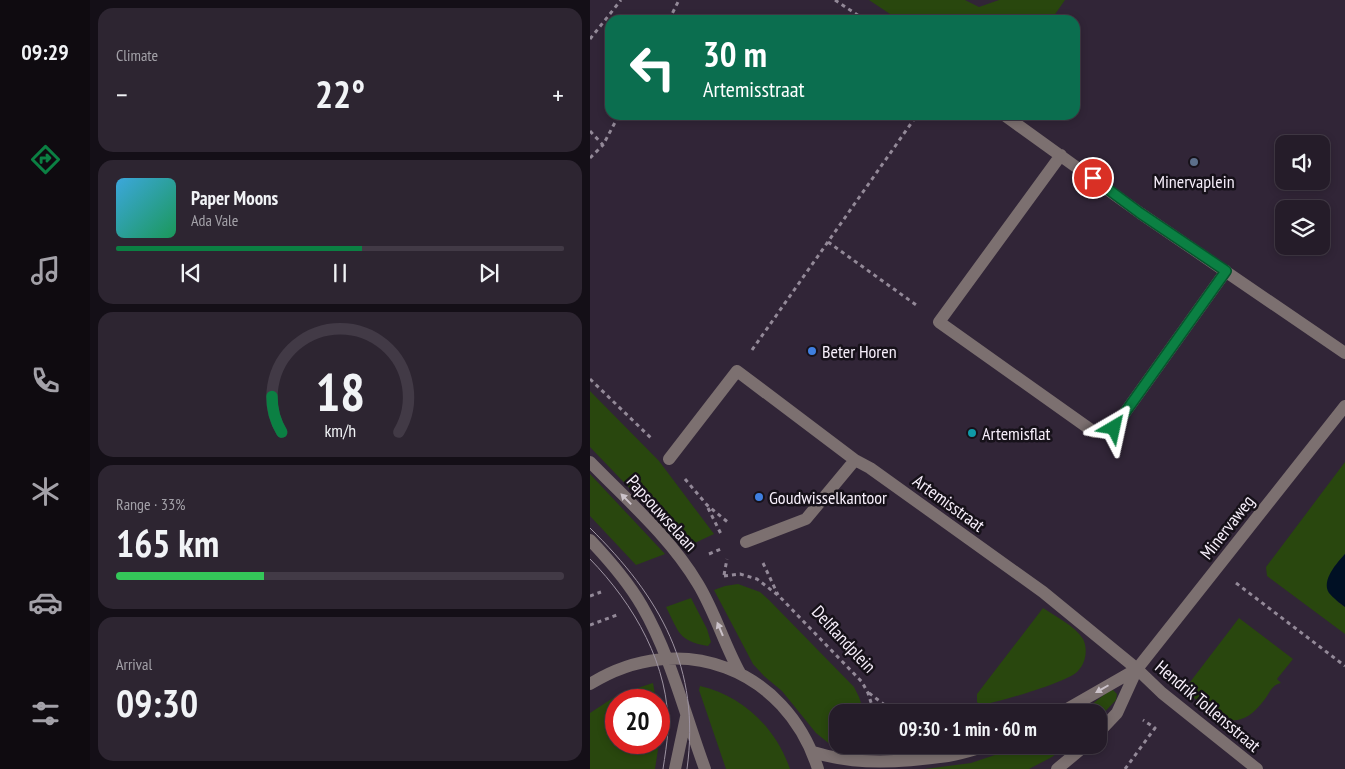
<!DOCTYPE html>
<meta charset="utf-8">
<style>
:root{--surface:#251c29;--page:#2d2531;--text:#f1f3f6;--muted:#a3a1a8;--line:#423a46;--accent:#0b8043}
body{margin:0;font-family:"PT Sans Narrow",sans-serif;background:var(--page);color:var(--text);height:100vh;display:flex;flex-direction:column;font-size:19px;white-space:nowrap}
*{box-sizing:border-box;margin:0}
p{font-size:16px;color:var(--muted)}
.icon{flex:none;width:28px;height:28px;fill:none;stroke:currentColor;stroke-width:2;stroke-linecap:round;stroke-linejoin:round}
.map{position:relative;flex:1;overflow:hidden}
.sheet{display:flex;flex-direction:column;gap:8px;padding:8px;background:#140f17;width:500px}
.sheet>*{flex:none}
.top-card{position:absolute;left:15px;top:15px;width:475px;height:105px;border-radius:15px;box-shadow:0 2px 8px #0003,0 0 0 1px var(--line);background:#0b6e4f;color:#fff;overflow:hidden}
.controls{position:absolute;left:685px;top:135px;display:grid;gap:10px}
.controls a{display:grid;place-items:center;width:55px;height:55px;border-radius:10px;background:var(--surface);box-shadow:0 2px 8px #0003,0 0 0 1px var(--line);font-size:25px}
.speed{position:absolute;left:15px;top:689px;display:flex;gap:10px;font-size:25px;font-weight:700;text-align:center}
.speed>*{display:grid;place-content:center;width:65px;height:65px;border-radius:50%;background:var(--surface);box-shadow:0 2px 8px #0003,0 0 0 1px var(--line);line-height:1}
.speed .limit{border:8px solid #d22;background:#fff;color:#111}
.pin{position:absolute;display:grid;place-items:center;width:42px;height:42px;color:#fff;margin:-21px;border:2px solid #fff;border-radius:50%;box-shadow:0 1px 5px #0007}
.me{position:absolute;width:55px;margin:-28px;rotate:36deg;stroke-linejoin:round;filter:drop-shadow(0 0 4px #0008)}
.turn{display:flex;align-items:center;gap:18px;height:105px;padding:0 15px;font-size:22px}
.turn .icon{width:65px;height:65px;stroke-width:2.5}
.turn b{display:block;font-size:35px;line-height:42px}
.big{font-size:38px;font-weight:600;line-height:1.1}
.sheet .tile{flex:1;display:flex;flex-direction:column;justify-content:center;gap:8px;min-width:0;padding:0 18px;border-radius:15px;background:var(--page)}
.sheet .dial{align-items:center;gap:0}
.dial svg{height:130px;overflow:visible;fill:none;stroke:var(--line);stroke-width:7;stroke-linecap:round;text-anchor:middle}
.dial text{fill:var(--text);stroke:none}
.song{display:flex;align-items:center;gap:15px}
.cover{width:60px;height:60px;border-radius:8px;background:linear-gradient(135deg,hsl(200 70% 55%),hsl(150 70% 35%))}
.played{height:5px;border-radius:2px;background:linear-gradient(90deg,var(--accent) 55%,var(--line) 55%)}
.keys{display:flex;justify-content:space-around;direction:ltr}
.heat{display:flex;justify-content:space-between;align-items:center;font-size:28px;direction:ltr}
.charge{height:8px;border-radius:4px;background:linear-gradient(90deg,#34c759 33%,var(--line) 0)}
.trip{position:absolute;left:239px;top:704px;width:278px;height:50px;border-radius:15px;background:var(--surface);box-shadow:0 2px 8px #0003,0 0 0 1px var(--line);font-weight:600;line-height:50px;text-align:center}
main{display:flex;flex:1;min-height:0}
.tabs{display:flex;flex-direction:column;width:90px;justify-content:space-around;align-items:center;background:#0f0b10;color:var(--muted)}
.tabs .icon{width:35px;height:35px}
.tabs .current{color:var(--accent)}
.tabs b{font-size:22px;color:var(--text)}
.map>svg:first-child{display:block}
.green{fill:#29470e}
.water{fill:#001024}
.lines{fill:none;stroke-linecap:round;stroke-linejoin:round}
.path{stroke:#938998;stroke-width:3;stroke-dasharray:4 4;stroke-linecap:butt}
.minor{stroke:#7c7070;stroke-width:12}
.tram{stroke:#9e94a3;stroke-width:1}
.oneway{fill:#ccc3ca}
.route-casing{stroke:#07532c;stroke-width:12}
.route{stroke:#0b8043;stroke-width:9}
.service-dot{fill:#5c6f8a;stroke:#161119;stroke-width:2}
.shop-dot{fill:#3f7fe0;stroke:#161119;stroke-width:2}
.culture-dot{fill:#0f9aa8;stroke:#161119;stroke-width:2}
.labels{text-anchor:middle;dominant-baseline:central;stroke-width:5;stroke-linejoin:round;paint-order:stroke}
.poi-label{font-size:18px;fill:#f7effb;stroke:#161119;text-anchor:start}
.street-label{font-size:18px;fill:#f7effb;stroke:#161119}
</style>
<main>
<nav class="tabs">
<b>09:29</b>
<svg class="icon current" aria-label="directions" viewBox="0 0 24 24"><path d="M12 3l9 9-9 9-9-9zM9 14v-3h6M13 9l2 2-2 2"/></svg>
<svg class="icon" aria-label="music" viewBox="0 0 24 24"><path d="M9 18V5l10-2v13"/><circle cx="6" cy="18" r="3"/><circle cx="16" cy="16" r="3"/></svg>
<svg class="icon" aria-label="phone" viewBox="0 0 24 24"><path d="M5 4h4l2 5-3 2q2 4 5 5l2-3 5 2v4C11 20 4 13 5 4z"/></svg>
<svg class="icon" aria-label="climate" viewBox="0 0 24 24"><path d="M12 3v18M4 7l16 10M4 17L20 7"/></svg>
<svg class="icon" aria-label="car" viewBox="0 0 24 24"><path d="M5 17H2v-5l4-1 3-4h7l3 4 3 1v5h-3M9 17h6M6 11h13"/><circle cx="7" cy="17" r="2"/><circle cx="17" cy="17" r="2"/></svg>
<svg class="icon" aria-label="filters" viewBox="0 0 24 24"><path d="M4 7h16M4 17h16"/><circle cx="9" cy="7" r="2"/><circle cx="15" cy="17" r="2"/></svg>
</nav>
<section class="sheet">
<div class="tile"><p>Climate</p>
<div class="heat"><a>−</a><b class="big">22°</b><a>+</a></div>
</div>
<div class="tile">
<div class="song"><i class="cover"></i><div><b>Paper Moons</b><p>Ada Vale</p></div></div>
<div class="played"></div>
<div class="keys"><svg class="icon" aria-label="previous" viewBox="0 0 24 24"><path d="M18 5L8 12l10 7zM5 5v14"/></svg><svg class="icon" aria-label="pause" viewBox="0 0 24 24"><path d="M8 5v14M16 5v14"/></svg><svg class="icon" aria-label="next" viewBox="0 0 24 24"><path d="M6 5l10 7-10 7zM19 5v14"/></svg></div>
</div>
<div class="tile dial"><svg viewBox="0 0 100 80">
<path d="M14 69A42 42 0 1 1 86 69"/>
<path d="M14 69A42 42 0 0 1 8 47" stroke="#0b8043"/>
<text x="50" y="56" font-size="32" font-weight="700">18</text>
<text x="50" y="72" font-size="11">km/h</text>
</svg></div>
<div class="tile"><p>Range · 33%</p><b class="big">165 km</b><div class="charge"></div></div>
<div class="tile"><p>Arrival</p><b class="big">09:30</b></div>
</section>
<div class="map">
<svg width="755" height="769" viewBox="0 0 755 769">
<rect width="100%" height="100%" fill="#312537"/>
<path class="green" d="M 279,0 L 375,0 L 389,7 L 409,0 L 475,0 L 461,20 L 309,20 Z
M 0,391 L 69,461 L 124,534 L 96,547 L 0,447 Z
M 755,462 L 755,554 L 743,569 L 748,602 L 755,607 L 755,634 L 677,576 L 676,567 Z
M 0,474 L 75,554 L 46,565 L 0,516 Z
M 148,584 L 170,592 L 179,600 L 264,687 L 269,697 L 274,712 L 248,712 L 248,745 L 274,745 L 274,752 L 256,751 L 241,745 L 226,733 L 192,691 L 174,676 L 163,664 L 124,590 L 135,586 Z
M 101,598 L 117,629 L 121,642 L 118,646 C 88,641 89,632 76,607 Z
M 453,608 C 465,616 485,626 493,639 C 498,649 496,663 488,671 C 479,682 406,703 390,705 L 387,702 L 387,694 Z
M 649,618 L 703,659 L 687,679 L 691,683 C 682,685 680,692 675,699 C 645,740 624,713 594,690 Z
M 63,683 L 66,700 L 26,700 L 26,742 L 69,743 L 65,769 L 0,769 L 0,713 L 29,694 Z
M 110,686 C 153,696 186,728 200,769 L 136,769 L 109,690 Z
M 523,690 L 527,694 L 526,700 L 508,719 L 508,712 L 492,712 L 519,691 Z
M 329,745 L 368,745 L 328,750 Z
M 435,745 L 478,745 L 462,757 L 439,769 L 335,769 L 381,763 Z"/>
<path class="water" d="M 755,554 L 755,607 C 750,603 743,598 739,593 C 731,580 747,563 755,554 Z"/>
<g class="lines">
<path class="path" d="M 245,0 L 275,20
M 79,20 L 89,0
M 0,39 L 31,0
M 0,131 L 13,145 L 29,115
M 0,158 L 13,145
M 238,242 L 329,307
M 162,350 L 327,115
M 0,379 L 62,439
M 95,479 L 117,505 L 140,524
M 118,508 L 131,534
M 119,554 L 131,549
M 173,563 L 188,595
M 134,575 L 137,559
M 134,576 L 150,574 L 167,579 L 189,596 L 272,682 L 278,693 L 284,712
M 646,583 L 755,666
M 0,596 L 11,592
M 0,625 L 27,615
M 279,693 L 304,712
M 535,769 L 565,728 L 553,720"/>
<path class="minor" d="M 414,115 L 550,213 L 755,353
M 471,155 L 349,322 L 504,432 L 524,428 L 636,271
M 79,459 L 147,371 L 265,460 L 280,468 L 453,592 L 547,669 L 572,693 L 667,769
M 0,462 C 37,500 80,537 108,584 C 125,612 134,644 150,673
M 0,540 C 19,560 38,582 52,606 C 81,656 95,715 115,769
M 156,542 L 216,519 L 265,460
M 0,684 C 90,628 196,668 228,769
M 472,712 L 547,669
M 508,733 L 527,713 L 547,669 L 755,406
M 223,752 C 266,766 314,762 358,756 C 372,754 386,749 400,745
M 85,769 L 96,717
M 467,769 L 496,745"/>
<path class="tram" d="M 0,528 C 70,597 111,668 97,769
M 0,559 C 44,604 80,666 78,731 C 77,743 75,756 73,769"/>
</g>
<defs><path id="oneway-solid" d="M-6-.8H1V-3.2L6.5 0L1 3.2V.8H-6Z" transform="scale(1.25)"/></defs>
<g class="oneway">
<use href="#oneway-solid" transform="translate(36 499) rotate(-134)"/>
<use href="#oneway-solid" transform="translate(130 629) rotate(-113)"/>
<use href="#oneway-solid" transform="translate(512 689) rotate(150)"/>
</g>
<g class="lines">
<g class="route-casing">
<path id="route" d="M 503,178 L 550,213 L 636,271 L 524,428"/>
</g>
<use href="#route" class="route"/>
</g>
<circle class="service-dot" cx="604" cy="162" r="5"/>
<g class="shop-dot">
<circle cx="222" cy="351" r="5"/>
<circle cx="169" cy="497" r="5"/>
</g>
<circle class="culture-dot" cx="382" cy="433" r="5"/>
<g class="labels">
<g class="poi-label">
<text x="604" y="181" text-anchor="middle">Minervaplein</text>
<text x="232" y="351">Beter Horen</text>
<text x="392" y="433">Artemisflat</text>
<text x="179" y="497">Goudwisselkantoor</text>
</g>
<g class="street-label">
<text transform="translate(359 503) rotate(36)">Artemisstraat</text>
<text transform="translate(72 513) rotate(48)">Papsouwselaan</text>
<text transform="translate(637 527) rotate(-52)">Minervaweg</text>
<text transform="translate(254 639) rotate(47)">Delflandplein</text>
<text transform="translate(618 706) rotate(40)">Hendrik Tollensstraat</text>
</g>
</g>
</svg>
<div class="controls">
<a><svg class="icon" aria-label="sound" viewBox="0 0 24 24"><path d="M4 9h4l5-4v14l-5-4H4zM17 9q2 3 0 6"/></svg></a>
<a><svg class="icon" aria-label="layers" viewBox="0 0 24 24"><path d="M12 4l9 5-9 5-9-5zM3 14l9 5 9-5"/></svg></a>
</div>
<div class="speed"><div class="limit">20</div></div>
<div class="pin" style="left:503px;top:178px;background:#d93025"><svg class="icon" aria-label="arrive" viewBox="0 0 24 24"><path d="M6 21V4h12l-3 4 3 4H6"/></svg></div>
<svg class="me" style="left:524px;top:428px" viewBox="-20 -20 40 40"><path d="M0-17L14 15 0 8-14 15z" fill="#0b8043" stroke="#fff" stroke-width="4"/></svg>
<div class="trip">09:30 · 1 min · 60 m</div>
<div class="top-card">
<div class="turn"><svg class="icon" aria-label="left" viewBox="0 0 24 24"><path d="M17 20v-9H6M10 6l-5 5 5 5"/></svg><div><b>30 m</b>Artemisstraat</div></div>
</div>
</div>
</main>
